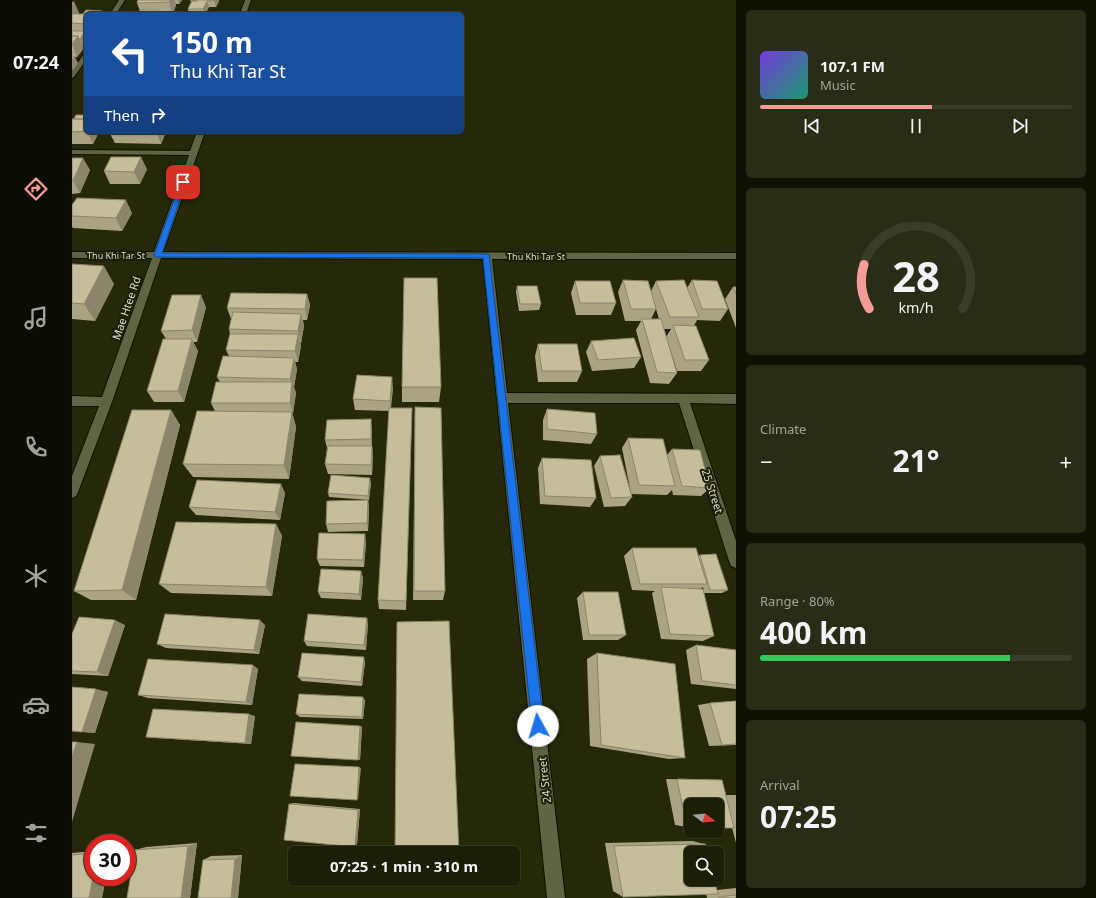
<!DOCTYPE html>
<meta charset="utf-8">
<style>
:root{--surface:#1c1f08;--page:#292c16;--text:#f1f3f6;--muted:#a0a29c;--line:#3a3d29;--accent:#f59c96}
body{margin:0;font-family:"Noto Sans",sans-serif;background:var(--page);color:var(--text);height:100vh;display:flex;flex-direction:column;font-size:15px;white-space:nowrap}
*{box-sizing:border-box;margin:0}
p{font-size:13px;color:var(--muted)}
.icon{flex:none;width:22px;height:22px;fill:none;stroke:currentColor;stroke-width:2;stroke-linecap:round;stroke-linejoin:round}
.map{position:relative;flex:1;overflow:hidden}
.sheet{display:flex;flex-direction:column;gap:10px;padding:10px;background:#0f1104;width:360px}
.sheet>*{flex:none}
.banner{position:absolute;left:12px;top:12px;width:380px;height:122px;border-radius:6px;box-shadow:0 1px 3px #0004,0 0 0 1px var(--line);background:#1a4fa0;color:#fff;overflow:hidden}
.needle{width:26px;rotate:106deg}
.tools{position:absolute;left:612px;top:798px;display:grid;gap:8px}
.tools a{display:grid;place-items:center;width:40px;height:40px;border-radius:6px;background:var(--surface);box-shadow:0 1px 3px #0004,0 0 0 1px var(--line);font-size:20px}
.speed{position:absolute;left:12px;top:834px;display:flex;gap:8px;font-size:20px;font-weight:700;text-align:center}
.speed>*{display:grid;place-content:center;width:52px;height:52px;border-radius:50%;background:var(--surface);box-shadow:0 1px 3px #0004,0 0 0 1px var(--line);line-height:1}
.speed .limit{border:6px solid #d22;background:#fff;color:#111}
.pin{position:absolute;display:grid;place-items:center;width:34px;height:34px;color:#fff;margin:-17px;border-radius:8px;box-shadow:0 2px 6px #0006}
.me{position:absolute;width:44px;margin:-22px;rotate:354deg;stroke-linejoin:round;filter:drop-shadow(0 0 3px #0008)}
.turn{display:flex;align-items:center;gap:14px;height:84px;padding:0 20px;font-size:18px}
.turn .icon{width:52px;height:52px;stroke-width:2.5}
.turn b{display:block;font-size:28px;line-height:34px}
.then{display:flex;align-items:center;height:38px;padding:0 20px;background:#0003;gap:8px;font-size:15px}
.big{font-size:30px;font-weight:700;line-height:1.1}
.sheet .tile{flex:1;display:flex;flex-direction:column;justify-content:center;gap:6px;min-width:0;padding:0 14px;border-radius:6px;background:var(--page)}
.sheet .dial{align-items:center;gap:0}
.dial svg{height:104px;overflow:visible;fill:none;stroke:var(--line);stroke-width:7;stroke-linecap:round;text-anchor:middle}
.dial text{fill:var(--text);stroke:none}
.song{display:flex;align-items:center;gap:12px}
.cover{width:48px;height:48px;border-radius:6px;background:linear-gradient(135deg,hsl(260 70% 55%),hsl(160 70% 35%))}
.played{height:4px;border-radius:2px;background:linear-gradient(90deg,var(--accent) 55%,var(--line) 55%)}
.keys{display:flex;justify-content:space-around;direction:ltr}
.heat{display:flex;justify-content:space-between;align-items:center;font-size:22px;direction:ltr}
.charge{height:6px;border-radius:3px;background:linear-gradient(90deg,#34c759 80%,var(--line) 0)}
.trip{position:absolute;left:216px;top:846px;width:232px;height:40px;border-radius:6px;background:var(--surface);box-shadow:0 1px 3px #0004,0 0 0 1px var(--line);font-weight:700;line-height:40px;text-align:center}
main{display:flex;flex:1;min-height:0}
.dock{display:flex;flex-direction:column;width:72px;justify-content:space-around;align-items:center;background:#0b0c03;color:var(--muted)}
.dock .icon{width:28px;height:28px}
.dock .on{color:var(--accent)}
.dock b{font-size:18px;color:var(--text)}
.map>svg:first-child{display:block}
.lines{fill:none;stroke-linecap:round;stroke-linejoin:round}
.minor-casing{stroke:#0f1100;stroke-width:2}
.minor{fill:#606444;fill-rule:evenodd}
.wall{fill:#aaa384;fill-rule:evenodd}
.shaded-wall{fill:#8b856c}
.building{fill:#c6be9a;stroke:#8b856c}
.route{fill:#1a73e8;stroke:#114b97}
.labels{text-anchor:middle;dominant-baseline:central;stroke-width:4;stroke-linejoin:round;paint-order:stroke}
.far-street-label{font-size:9px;fill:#dbdecc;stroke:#1c1f02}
.street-label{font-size:11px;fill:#dbdecc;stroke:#1c1f02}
</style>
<main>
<nav class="dock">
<b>07:24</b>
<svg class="icon on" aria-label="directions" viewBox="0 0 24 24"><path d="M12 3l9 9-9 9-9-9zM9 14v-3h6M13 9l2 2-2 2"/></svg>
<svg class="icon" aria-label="music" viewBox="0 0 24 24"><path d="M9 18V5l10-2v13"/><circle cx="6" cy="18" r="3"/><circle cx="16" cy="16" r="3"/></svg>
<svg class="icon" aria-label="phone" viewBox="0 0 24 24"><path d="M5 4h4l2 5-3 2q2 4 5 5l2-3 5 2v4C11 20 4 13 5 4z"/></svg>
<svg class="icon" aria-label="climate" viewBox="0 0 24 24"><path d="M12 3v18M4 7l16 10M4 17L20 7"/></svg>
<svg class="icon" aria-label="car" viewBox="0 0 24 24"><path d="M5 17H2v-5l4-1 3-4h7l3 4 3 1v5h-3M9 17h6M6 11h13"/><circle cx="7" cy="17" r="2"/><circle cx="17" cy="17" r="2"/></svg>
<svg class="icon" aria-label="filters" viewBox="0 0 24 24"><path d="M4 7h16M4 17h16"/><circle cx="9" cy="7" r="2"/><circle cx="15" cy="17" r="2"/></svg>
</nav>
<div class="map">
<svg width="664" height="898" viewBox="0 0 664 898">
<rect width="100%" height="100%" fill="#25290a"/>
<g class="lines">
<g class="minor-casing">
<path id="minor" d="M 47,0 L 53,0 L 44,14 L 38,14 Z
M 173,0 L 179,0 L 174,14 L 168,14 Z
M 14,53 L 14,60 L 2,77 L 0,78 L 0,71 L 12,54 Z
M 125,132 L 133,132 L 91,252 L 664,253 L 664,259 L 420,259 L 435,393 L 664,394 L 664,404 L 618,403 L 664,541 L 664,568 L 659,566 L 657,561 L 607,403 L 436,403 L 493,898 L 475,898 L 411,259 L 89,258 L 40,402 L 6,492 L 4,496 L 0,498 L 0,476 L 27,406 L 0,406 L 0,396 L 30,397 L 80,258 L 0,258 L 0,252 L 82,252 L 117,155 L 0,154 L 0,150 L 118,151 Z"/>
</g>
<use href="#minor" class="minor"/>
</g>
<path class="wall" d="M 66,0 L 110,0 L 107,4 L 104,4 L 104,5 L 101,14 L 66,14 L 68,11 L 65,3 Z
M 118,0 L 147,0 L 147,1 L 144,7 L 137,7 L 133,14 L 117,14 L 116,9 L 119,2 Z
M 0,1 L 7,13 L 6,14 L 11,14 L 30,11 L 31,14 L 14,14 L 14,40 L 11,45 L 10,45 L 12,48 L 5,57 L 0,57 Z
M 14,115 L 14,132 L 27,132 L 21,144 L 0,144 L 0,119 L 2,119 Z
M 37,132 L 94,132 L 89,144 L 43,143 Z
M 0,158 L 18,170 L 8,193 L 0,194 Z
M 75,169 L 68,184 L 38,184 L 32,171 Z
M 0,205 L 60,213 L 50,231 L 1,228 L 0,227 Z
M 0,264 L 42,284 L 23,321 L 0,319 Z
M 551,280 L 579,291 L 584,281 L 615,288 L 620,280 L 656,309 L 648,321 L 625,320 L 622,326 L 637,360 L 629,371 L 605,371 L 595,339 L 605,373 L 597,384 L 578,383 L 564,330 L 569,321 L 553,321 L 546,292 ZM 584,309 L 587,319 L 579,319 ZM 592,329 L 599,329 L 594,337 Z
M 503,281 L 544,303 L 539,315 L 504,315 L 499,293 Z
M 445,286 L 469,304 L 467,310 L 447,311 L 444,292 Z
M 661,287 L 664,287 L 664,328 L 653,299 Z
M 235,294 L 238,305 L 235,320 L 231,320 L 232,326 L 229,343 L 228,343 L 229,346 L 226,362 L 223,362 L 225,369 L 222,387 L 224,393 L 221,413 L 220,413 L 224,427 L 217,479 L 121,477 L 111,464 L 143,411 L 139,403 L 148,382 L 145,377 L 157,356 L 154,350 L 158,334 L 157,329 L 159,319 L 155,308 Z
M 134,307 L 125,342 L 121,342 L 126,351 L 112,402 L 82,402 L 75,391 L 94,339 L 89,331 Z
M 519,341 L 569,357 L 562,368 L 520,371 L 514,352 Z
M 466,344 L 510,371 L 505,382 L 466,382 L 463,356 Z
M 330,387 L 369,387 L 367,402 L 330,402 Z
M 321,388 L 319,408 L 340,408 L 334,610 L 307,609 L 306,600 L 317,411 L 283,410 L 281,399 Z
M 343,407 L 373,591 L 371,600 L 341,600 Z
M 475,409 L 525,434 L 519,444 L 471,440 L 471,420 Z
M 99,410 L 108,425 L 64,600 L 19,600 L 2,591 Z
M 300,429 L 300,446 L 301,456 L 300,475 L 256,474 L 253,464 L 255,448 L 253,440 Z
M 556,438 L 595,455 L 600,449 L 638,488 L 629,496 L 601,495 L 600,490 L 595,495 L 559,494 L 550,448 Z
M 528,456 L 560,497 L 553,506 L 532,507 L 522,466 Z
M 470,458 L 524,498 L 518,507 L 468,504 L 466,468 Z
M 299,483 L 297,500 L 257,497 L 256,493 Z
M 213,493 L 208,520 L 124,515 L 117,507 Z
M 296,500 L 297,509 L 296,531 L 256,532 L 254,524 Z
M 204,524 L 210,536 L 200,596 L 99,593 L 87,584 Z
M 294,542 L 292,567 L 248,566 L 245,559 Z
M 560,548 L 626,556 L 628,555 L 656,590 L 650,593 L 632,593 L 631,587 L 628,589 L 642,636 L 631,641 L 589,639 L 580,593 L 583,591 L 560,590 L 552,556 Z
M 289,571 L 291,578 L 289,600 L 249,598 L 246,592 Z
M 511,592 L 554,635 L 546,640 L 511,640 L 505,598 Z
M 296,623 L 294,650 L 235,646 L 232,641 Z
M 53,625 L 36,676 L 0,674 L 0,634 Z
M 193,625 L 187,654 L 94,648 L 85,644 Z
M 624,645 L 664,650 L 664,689 L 619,684 L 614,650 Z
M 525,653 L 613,758 L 597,759 L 518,746 L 515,659 Z
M 293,662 L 290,686 L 230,681 L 226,677 Z
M 186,669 L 180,705 L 76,698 L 66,695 Z
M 0,687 L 36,692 L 23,733 L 0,731 Z
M 293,700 L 291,719 L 228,717 L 224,714 Z
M 664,701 L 664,745 L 637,746 L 626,705 L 638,703 Z
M 183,716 L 179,744 L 84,738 L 74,737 Z
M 288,726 L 290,727 L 288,760 L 219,756 Z
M 594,779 L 650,780 L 654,795 L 664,795 L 664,843 L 660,828 L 615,827 L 603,825 Z
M 222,803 L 288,809 L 285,844 L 217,804 Z
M 620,841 L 633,844 L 645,890 L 664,888 L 664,898 L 635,898 L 634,894 L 551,897 L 541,891 L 533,843 Z
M 125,843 L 118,898 L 55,898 L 63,850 L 74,847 Z
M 21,851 L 21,877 L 34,877 L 30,898 L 0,898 L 0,853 Z
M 170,855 L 166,898 L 126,898 L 131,860 L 139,856 Z"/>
<path class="shaded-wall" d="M 98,0 L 103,0 L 104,5 L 100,14 L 97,2 Z
M 106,0 L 110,0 L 107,4 Z
M 143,0 L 147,0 L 147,1 L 144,7 L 142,1 Z
M 2,1 L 7,13 L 0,22 L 0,4 Z
M 135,1 L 137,7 L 133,14 L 131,9 Z
M 87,10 L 88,14 L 85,14 Z
M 30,11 L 31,14 L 28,14 Z
M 13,31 L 14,33 L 14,40 L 11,45 L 8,39 Z
M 6,36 L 12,48 L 5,57 L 0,44 Z
M 3,57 L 6,63 L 1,71 L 0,69 L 0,61 Z
M 15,132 L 27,132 L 21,144 Z
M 84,132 L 94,132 L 89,144 Z
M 69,157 L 75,169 L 68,184 L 62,172 Z
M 11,158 L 18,170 L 8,193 L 1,181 Z
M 54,200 L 60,213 L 50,231 L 44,218 Z
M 32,266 L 42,284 L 23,321 L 12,304 Z
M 235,294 L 238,305 L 235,320 L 233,309 Z
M 129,295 L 134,307 L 125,342 L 120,330 Z
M 229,314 L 232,326 L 229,343 L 226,331 Z
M 226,334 L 229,346 L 226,362 L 223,351 Z
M 120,339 L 126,351 L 112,402 L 106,391 Z
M 222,358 L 225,369 L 222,387 L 224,393 L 221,413 L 218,403 L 220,386 L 218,379 Z
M 320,377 L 321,388 L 318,411 L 318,401 Z
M 99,410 L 108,425 L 64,600 L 50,590 Z
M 220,412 L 224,427 L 217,479 L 212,465 Z
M 299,419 L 300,429 L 300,449 L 299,439 Z
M 300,446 L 301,456 L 300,475 L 299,465 Z
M 298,478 L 299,483 L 297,500 L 296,496 Z
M 209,484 L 213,493 L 208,520 L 203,512 Z
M 296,500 L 297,509 L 296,531 L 295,523 Z
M 204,524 L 210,536 L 200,596 L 194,587 Z
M 293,534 L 294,542 L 292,567 L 291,560 Z
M 289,571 L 291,578 L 289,600 L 287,594 Z
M 295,618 L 296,623 L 294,650 L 292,645 Z
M 43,620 L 53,625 L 36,676 L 25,672 Z
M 188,620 L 193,625 L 187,654 L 182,650 Z
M 292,657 L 293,662 L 290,686 L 289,682 Z
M 181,665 L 186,669 L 180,705 L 174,702 Z
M 24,689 L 36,692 L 23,733 L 10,732 Z
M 291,697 L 293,700 L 291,719 L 290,717 Z
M 177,714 L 183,716 L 179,744 L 173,743 Z
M 288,726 L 290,727 L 288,760 L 286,760 Z
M 5,742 L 23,744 L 0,822 L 0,757 Z
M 287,767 L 289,768 L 286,799 L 285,800 Z
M 288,809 L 285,844 L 283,847 L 286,810 Z
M 125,843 L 118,898 L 109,898 L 116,846 Z
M 170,855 L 166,898 L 159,898 L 163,859 Z
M 21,877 L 34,877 L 30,898 L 17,898 Z"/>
<path class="building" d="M 66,0 L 98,0 L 97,2 L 65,3 Z
M 118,0 L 143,0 L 142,1 L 135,1 L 131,9 L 116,9 L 120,1 L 125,1 Z
M 14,10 L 30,11 L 28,14 L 11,14 Z
M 68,10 L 87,10 L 85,14 L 66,14 Z
M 0,14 L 24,14 L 14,14 L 14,24 L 0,23 Z
M 0,31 L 13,31 L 8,39 L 7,39 L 6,36 L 0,36 Z
M 0,36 L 6,36 L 0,44 Z
M 0,57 L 3,57 L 0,61 Z
M 4,115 L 14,115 L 14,119 L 2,119 Z
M 0,119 L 14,119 L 14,131 L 0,132 Z
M 39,157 L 69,157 L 62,172 L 32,171 Z
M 0,158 L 11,158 L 1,181 L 0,181 Z
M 5,198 L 54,200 L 44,218 L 0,216 L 0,205 Z
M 0,264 L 32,266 L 12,304 L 0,303 Z
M 332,278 L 365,278 L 369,387 L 330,387 Z
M 551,280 L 576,281 L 584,309 L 559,309 Z
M 612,280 L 627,317 L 598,317 L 584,281 Z
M 620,280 L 645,281 L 656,309 L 630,309 Z
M 503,281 L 538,281 L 544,303 L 508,303 Z
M 445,286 L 465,286 L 469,304 L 448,304 Z
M 661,287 L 664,287 L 664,294 Z
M 159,293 L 235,294 L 233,309 L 155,308 Z
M 100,295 L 129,295 L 120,330 L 89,331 Z
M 161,312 L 229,314 L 226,331 L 157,329 Z
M 570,319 L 589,319 L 605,373 L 585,372 Z
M 601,325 L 624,326 L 637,360 L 613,360 Z
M 158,334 L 226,334 L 223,351 L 154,350 Z
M 562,338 L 569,357 L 526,360 L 519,341 Z
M 91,339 L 120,339 L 106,391 L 75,391 Z
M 466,344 L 505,344 L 510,371 L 470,371 Z
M 151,356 L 222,358 L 218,379 L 145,377 Z
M 285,375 L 320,377 L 318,401 L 281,399 Z
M 144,382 L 220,382 L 218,403 L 139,403 Z
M 343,407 L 369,408 L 373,591 L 342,591 Z
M 317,408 L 340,408 L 334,601 L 306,600 Z
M 475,409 L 523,413 L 525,434 L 475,429 Z
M 60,410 L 99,410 L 50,590 L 2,591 Z
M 125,411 L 220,412 L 212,465 L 111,464 Z
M 299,419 L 299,439 L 253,440 L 255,420 Z
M 556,438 L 591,439 L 603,486 L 567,485 Z
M 256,446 L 300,446 L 299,465 L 253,464 Z
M 600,449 L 628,450 L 638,488 L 610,486 Z
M 548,455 L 560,497 L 539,498 L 528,456 Z
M 470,458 L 519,460 L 524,498 L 473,496 Z
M 259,475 L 298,478 L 296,496 L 256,493 Z
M 125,480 L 209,484 L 203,512 L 117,507 Z
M 296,500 L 295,523 L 254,524 L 255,501 Z
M 104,522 L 204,524 L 194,587 L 87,584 Z
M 247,533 L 293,534 L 291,560 L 245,559 Z
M 560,548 L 624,548 L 635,584 L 568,584 Z
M 644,554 L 656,590 L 638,590 L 628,555 Z
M 249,569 L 289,571 L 287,594 L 246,592 Z
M 589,587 L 631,589 L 642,636 L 598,634 Z
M 511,592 L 546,592 L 554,635 L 517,635 Z
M 93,614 L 188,620 L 182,650 L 85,644 Z
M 236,614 L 295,618 L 292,645 L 232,641 Z
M 7,617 L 43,620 L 25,672 L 0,671 L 0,634 Z
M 377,621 L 387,853 L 323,853 L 325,622 Z
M 624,645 L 664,650 L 664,685 L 630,681 Z
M 230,653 L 292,657 L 289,682 L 226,677 Z
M 525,653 L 603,664 L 613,758 L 529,745 Z
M 76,659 L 181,665 L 174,702 L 66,695 Z
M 0,687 L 24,689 L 10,732 L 0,731 Z
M 227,694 L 291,697 L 290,717 L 224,714 Z
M 664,701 L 664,744 L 650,745 L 638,703 Z
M 81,709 L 177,714 L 173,743 L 74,737 Z
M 224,722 L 288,726 L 286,760 L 219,756 Z
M 0,742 L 5,742 L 0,757 Z
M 223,764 L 287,767 L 285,800 L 218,796 Z
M 605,779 L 650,780 L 662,828 L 645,828 L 645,805 L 619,805 L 619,827 L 615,827 Z
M 217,804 L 286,810 L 283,847 L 212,840 Z
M 633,844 L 635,853 L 619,853 L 619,879 L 642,879 L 646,894 L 551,897 L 542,846 Z
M 116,846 L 109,898 L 55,898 L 63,850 Z
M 21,853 L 21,877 L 17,898 L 0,898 L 0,855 Z
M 163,859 L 159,898 L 126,898 L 131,860 Z
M 664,895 L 664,898 L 647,898 L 647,897 Z"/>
<path class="route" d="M 109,181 L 114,182 L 90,253 L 417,254 L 472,726 L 470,730 L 466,732 L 462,730 L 460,726 L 411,258 L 83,257 L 82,255 Z"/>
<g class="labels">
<g class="far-street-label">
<text x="44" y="255">Thu Khi Tar St</text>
<text x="464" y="256">Thu Khi Tar St</text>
</g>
<g class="street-label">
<text transform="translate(54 308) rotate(-71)">Mae Htee Rd</text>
<text transform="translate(641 491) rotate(72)">25 Street</text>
<text transform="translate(472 780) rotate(-96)">24 Street</text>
</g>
</g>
</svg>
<div class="tools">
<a><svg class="needle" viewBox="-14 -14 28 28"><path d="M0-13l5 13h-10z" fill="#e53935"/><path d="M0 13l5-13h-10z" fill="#a0a29c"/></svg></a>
<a><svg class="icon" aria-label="search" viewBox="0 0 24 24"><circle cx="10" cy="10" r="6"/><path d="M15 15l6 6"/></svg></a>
</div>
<div class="speed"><div class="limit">30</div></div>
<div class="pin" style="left:111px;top:182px;background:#d93025"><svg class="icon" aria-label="arrive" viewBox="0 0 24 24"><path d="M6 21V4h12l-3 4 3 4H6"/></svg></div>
<svg class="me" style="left:466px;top:726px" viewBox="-20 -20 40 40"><circle r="19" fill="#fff"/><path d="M0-13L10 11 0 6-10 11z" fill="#1a73e8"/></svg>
<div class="trip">07:25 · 1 min · 310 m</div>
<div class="banner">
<div class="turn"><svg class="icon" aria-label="left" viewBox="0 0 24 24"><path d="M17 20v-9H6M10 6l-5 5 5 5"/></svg><div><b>150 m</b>Thu Khi Tar St</div></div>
<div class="then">Then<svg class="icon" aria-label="right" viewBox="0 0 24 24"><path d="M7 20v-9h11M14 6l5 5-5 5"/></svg></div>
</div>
</div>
<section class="sheet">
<div class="tile">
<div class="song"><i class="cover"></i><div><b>107.1 FM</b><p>Music</p></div></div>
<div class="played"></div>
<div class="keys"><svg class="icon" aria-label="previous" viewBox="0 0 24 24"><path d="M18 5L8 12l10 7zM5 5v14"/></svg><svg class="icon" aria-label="pause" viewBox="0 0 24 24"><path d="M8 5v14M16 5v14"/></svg><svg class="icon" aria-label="next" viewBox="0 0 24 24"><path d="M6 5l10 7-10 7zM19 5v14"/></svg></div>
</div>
<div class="tile dial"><svg viewBox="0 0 100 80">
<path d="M14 69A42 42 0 1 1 86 69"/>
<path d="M14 69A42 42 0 0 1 10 35" stroke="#f59c96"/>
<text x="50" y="56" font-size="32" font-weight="700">28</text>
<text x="50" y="72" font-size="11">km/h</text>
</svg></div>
<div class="tile"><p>Climate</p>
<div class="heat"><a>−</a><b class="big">21°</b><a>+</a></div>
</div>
<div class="tile"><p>Range · 80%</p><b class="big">400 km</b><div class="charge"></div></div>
<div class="tile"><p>Arrival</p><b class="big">07:25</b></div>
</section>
</main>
